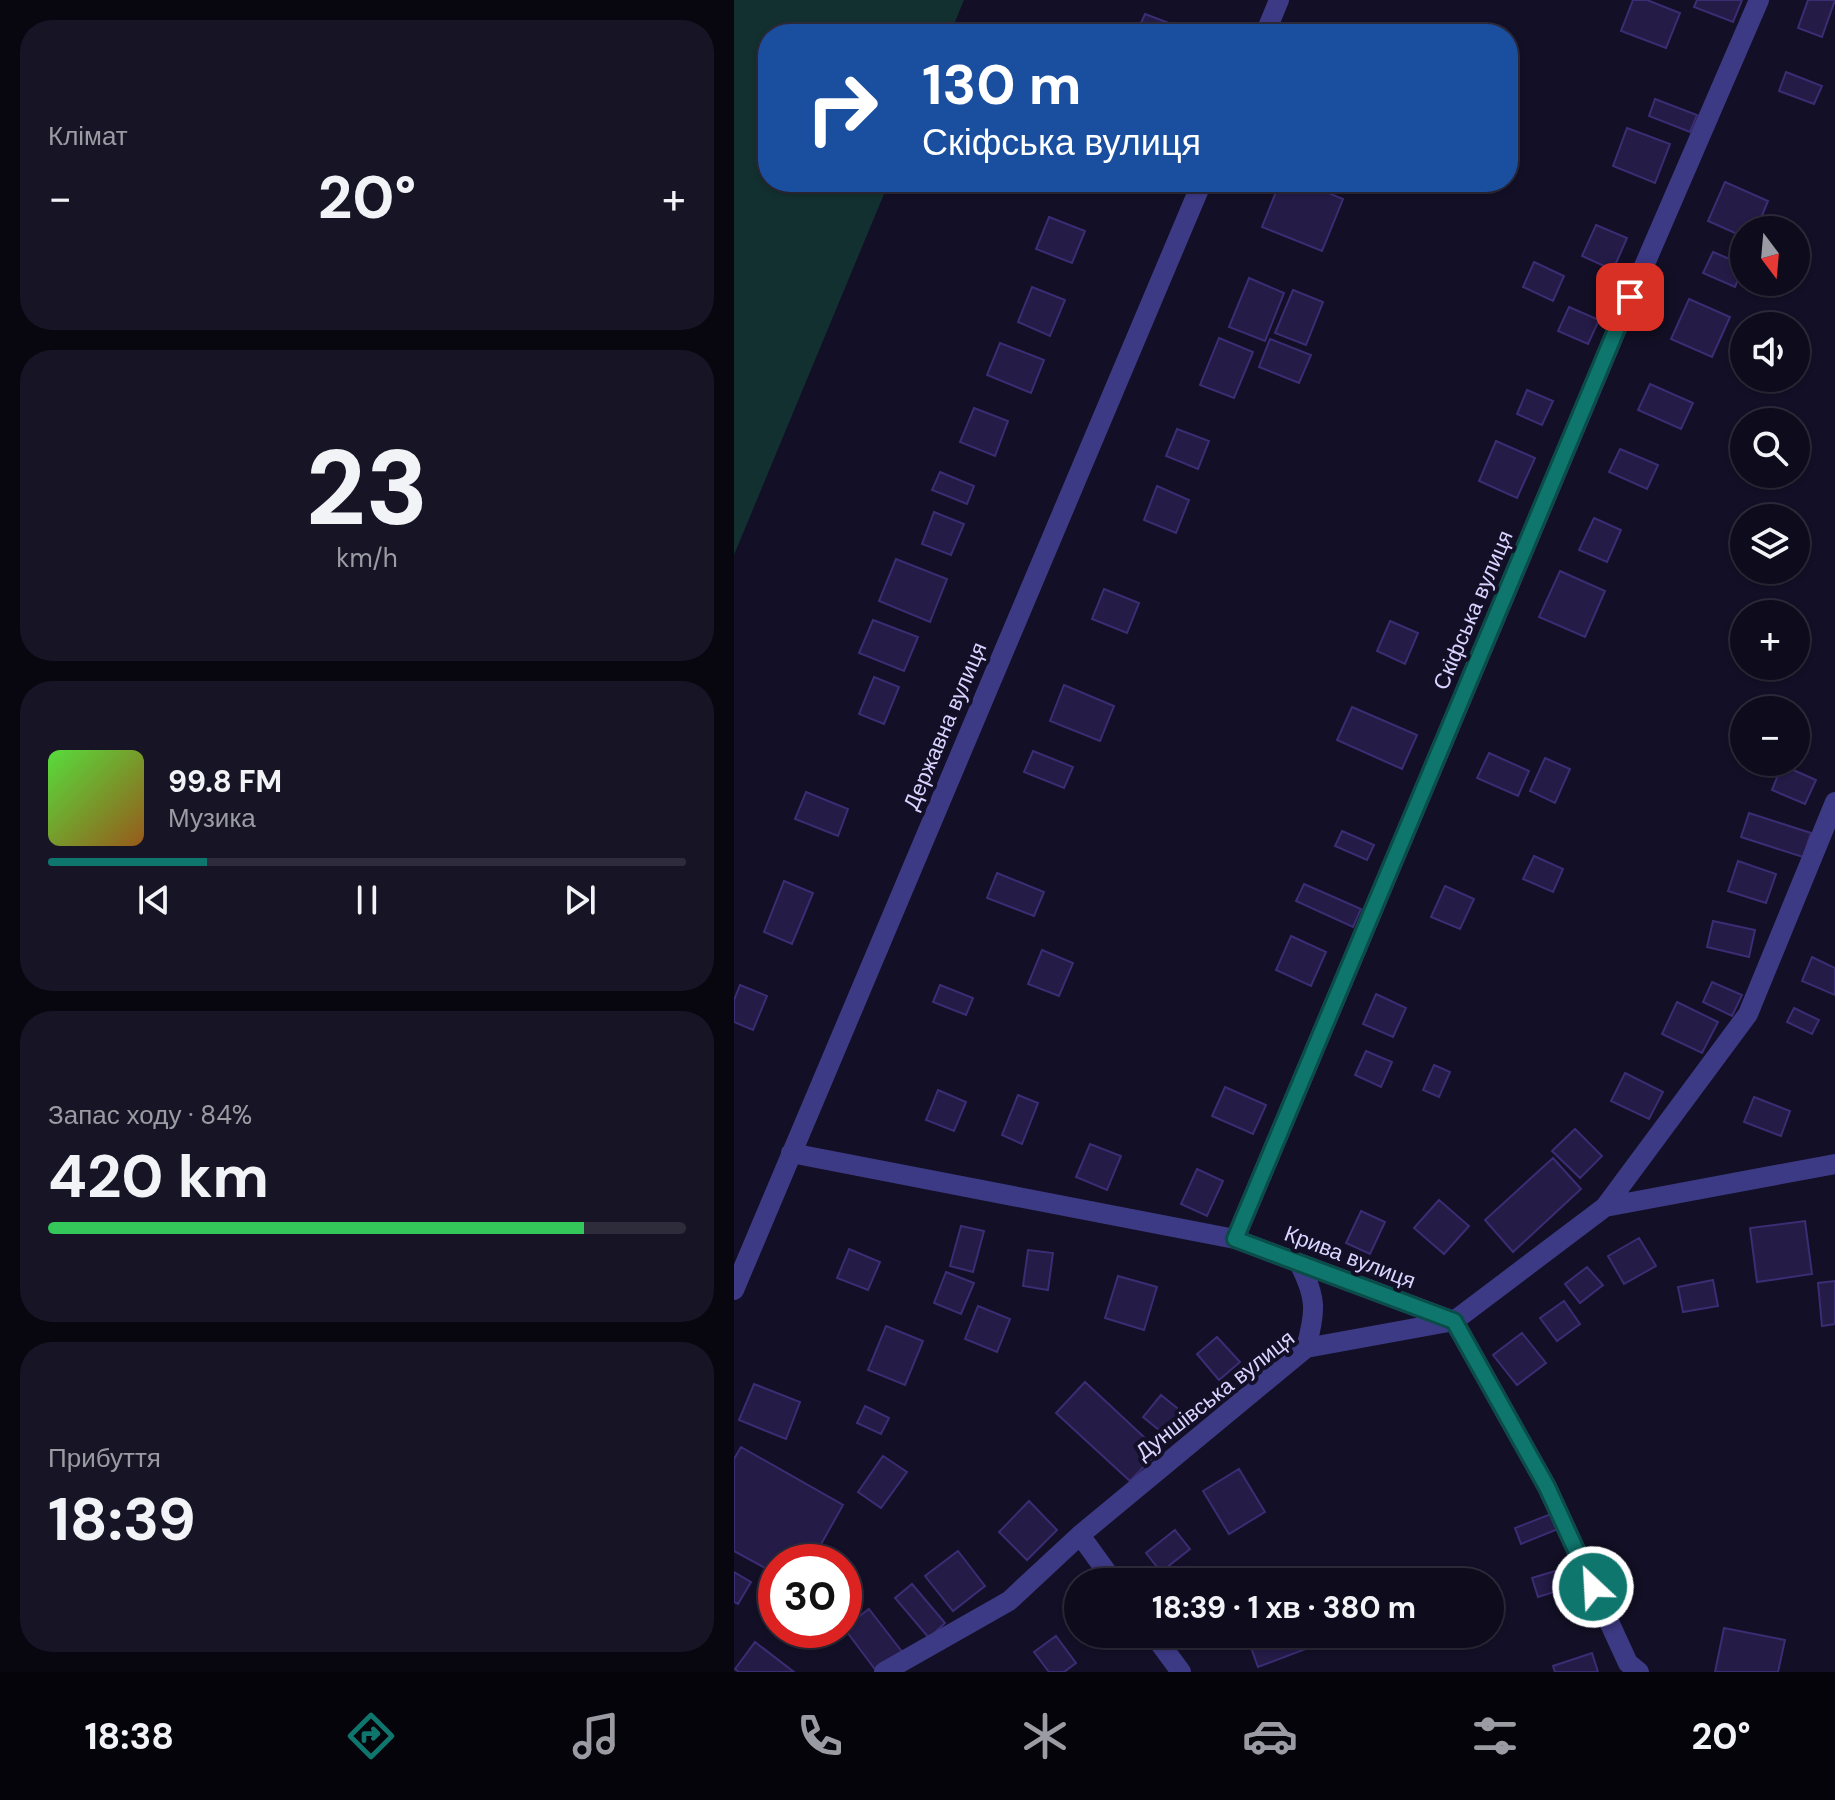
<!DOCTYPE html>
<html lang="uk">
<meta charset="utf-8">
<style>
:root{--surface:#0e0b1c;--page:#171425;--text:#f1f3f6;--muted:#9b9ba3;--line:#2e2b3b;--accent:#0f766e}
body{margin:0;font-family:"DM Sans",sans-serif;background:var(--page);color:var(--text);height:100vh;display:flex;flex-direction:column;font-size:30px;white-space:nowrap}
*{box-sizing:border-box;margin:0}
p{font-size:26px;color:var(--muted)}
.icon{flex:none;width:44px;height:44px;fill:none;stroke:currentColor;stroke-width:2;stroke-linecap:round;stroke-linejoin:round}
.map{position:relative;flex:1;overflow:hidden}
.sheet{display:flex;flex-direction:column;gap:20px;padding:20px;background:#08060f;width:734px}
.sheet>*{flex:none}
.top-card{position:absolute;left:24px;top:24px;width:760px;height:168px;border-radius:32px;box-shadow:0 2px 6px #0004,0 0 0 2px var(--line);background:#1a4fa0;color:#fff;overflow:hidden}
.needle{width:52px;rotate:164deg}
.tools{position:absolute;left:996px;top:216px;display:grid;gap:16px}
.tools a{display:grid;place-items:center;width:80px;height:80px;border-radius:50%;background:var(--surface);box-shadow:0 2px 6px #0004,0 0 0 2px var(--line);font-size:40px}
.speed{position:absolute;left:24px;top:1544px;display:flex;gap:16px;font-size:40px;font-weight:700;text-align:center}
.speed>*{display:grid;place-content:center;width:104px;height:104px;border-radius:50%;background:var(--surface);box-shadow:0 2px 6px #0004,0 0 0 2px var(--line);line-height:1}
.speed .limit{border:12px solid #d22;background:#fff;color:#111}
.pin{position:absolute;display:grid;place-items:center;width:68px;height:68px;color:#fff;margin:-34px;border-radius:16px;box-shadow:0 4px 12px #0006}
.me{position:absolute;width:88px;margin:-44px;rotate:335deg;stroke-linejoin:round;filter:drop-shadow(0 0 6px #0008)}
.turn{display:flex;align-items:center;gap:28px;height:168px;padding:0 32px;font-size:36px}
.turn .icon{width:104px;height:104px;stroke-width:2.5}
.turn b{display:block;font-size:56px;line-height:68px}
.big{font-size:60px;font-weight:700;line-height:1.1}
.sheet .widget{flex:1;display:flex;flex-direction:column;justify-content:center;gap:12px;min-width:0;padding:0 28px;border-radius:32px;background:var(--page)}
.sheet .dial{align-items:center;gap:0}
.dial b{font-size:104px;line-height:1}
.song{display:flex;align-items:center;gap:24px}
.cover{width:96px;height:96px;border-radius:12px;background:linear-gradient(135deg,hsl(110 70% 55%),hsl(30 70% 35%))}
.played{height:8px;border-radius:4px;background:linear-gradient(90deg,var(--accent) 25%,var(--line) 25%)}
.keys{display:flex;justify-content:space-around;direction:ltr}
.heat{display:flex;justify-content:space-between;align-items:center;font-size:44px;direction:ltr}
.charge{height:12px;border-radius:6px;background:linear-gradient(90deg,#34c759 84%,var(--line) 0)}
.trip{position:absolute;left:330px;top:1568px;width:440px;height:80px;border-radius:40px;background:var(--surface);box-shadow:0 2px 6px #0004,0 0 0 2px var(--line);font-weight:700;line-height:80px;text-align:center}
.tabs{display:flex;height:128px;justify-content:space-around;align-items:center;background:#06040b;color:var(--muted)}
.tabs .icon{width:56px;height:56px}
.tabs .current{color:var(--accent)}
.tabs b{font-size:36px;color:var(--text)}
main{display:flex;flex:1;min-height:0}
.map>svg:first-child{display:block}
.green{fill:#12302f}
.building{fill:#241b47;stroke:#3b2d73;stroke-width:2}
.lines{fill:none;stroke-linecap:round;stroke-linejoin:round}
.minor{stroke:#3d3a85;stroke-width:20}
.route-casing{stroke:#0a4d48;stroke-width:20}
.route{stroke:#0f766e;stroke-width:14}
.labels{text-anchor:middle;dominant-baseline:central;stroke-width:8;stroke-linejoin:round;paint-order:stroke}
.street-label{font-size:22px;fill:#d9d4ff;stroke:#130f26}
</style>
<main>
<section class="sheet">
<div class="widget"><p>Клімат</p>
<div class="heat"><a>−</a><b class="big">20°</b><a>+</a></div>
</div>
<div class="widget dial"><b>23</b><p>km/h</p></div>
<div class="widget">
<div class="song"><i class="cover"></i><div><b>99.8 FM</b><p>Музика</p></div></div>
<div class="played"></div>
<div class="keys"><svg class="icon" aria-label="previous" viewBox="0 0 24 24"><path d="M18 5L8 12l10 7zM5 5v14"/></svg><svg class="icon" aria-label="pause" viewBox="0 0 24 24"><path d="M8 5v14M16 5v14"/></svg><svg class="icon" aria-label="next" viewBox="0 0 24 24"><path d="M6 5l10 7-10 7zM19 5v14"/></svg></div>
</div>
<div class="widget"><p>Запас ходу · 84%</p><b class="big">420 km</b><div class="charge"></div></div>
<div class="widget"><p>Прибуття</p><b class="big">18:39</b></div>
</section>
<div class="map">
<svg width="1101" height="1672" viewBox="0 0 1101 1672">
<rect width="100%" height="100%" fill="#130f26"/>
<path class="green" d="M 0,0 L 230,0 L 216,34 L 34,34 L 34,182 L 155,182 L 0,555 Z"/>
<path class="building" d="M 899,0 L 913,0 L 946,13 L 932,48 L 887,31 Z
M 963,0 L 1008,0 L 999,22 L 960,7 Z
M 1074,0 L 1101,0 L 1088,37 L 1064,28 Z
M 411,14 L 443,26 L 439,34 L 402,34 Z
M 1052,72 L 1088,86 L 1080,104 L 1045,91 Z
M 921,99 L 963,115 L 956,132 L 915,116 Z
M 893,128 L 936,144 L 921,183 L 879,166 Z
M 546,182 L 568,182 L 609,199 L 588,251 L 528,227 Z
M 991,182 L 1034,201 L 1022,230 L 1010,230 L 1010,237 L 974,221 Z
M 315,217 L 351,231 L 338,263 L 302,249 Z
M 862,225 L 893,238 L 879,270 L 848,256 Z
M 979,252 L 1010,265 L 1001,287 L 969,273 Z
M 800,262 L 830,276 L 819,301 L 789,287 Z
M 515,278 L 550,293 L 531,341 L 495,327 Z
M 298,287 L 331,300 L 316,336 L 284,322 Z
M 559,290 L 589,302 L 572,345 L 541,333 Z
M 955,299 L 996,317 L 978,357 L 937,339 Z
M 835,307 L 865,320 L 854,344 L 824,331 Z
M 485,338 L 519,352 L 500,398 L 466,385 Z
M 536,339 L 577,355 L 565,383 L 525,367 Z
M 266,343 L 310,360 L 297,393 L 253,375 Z
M 916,384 L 959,403 L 947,429 L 904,410 Z
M 793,390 L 819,401 L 808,425 L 783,414 Z
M 240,408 L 274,421 L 261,456 L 226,442 Z
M 443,429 L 475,441 L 464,469 L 432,456 Z
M 762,441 L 801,458 L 783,498 L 745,481 Z
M 886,449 L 924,465 L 913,489 L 875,472 Z
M 206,472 L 240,486 L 233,504 L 198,490 Z
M 423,486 L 455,500 L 442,533 L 410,520 Z
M 200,512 L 230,524 L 217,555 L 188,544 Z
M 860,518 L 887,530 L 873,562 L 845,550 Z
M 162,559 L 213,579 L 196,622 L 145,601 Z
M 826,571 L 871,591 L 851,637 L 805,617 Z
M 370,589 L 405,603 L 393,633 L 358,619 Z
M 139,620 L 184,637 L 170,671 L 125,653 Z
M 656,621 L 684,633 L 671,664 L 643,651 Z
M 140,677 L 165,687 L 150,724 L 125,714 Z
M 330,685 L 380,706 L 366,741 L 316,721 Z
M 618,707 L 683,735 L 668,769 L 603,740 Z
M 299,751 L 339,767 L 330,788 L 290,772 Z
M 755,753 L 795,771 L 784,796 L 743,778 Z
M 811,758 L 836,769 L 821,803 L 796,791 Z
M 1048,765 L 1082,780 L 1071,804 L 1038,790 Z
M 72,792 L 114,809 L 104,836 L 61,819 Z
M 1015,813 L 1077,833 L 1069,857 L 1007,837 Z
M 608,831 L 640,845 L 633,860 L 601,846 Z
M 800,856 L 829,869 L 819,892 L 789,879 Z
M 1004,861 L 1042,874 L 1032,903 L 994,891 Z
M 263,873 L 310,892 L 300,916 L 253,898 Z
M 50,881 L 79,893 L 58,944 L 30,932 Z
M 570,884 L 627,909 L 619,927 L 562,901 Z
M 711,886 L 740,899 L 726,929 L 697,917 Z
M 979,921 L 1021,930 L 1015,957 L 973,947 Z
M 557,936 L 592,952 L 577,986 L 542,970 Z
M 308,950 L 339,963 L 325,996 L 294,984 Z
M 1078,957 L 1101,968 L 1101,995 L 1068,981 Z
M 978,982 L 1008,995 L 998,1016 L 969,1002 Z
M 6,985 L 33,996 L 19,1030 L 0,1022 L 0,1000 Z
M 206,985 L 239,998 L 232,1015 L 199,1002 Z
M 642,994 L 672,1008 L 659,1037 L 629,1024 Z
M 943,1002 L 984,1022 L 968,1053 L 928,1034 Z
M 1060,1008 L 1085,1020 L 1078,1034 L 1053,1022 Z
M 632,1051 L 658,1062 L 647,1087 L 621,1075 Z
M 700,1065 L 716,1072 L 705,1097 L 689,1090 Z
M 891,1073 L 929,1092 L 915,1119 L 877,1101 Z
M 491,1087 L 532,1105 L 519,1134 L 478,1116 Z
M 204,1090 L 232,1102 L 220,1131 L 192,1120 Z
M 284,1095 L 304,1103 L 288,1144 L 268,1135 Z
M 1020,1097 L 1056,1111 L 1047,1136 L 1010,1122 Z
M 841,1129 L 868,1156 L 846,1178 L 818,1151 Z
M 356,1144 L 387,1156 L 373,1190 L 342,1177 Z
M 819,1158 L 847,1189 L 779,1252 L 751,1220 Z
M 463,1169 L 489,1181 L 473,1216 L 447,1204 Z
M 705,1200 L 735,1226 L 710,1254 L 680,1228 Z
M 627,1211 L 651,1222 L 636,1254 L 612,1243 Z
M 1071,1221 L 1078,1274 L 1023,1282 L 1016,1228 Z
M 227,1226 L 250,1231 L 239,1272 L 216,1266 Z
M 905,1238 L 922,1266 L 890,1284 L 874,1256 Z
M 115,1249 L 146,1262 L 134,1290 L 103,1278 Z
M 294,1250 L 319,1253 L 314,1290 L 289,1286 Z
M 853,1267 L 869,1285 L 846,1303 L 831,1284 Z
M 212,1272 L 240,1283 L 227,1314 L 200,1303 Z
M 384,1276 L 423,1287 L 410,1330 L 371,1318 Z
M 979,1280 L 984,1306 L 949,1312 L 944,1287 Z
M 1101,1281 L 1101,1324 L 1088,1326 L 1084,1283 Z
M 830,1301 L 846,1324 L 823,1341 L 806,1318 Z
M 244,1306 L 276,1319 L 263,1352 L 231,1339 Z
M 152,1326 L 189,1341 L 171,1385 L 134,1370 Z
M 788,1333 L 812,1363 L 783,1385 L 759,1355 Z
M 483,1337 L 506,1362 L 485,1380 L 463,1354 Z
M 351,1382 L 425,1451 L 396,1481 L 322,1413 Z
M 20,1384 L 66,1402 L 52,1439 L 5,1420 Z
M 427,1395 L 448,1412 L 430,1434 L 409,1417 Z
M 131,1406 L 155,1418 L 147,1434 L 123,1423 Z
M 7,1447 L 109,1505 L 77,1562 L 42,1562 L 42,1574 L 0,1551 L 0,1459 Z
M 149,1456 L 173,1472 L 147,1508 L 124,1492 Z
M 505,1469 L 531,1512 L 495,1534 L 469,1491 Z
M 295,1501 L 323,1530 L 293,1560 L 265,1532 Z
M 817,1514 L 824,1529 L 787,1544 L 781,1528 Z
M 441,1530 L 456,1549 L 427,1572 L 412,1553 Z
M 224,1551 L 251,1586 L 219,1611 L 191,1576 Z
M 453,1567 L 465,1582 L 434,1582 Z
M 831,1568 L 836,1587 L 804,1597 L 798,1578 Z
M 0,1572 L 17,1582 L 4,1604 L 0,1602 Z
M 178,1584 L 211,1623 L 195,1638 L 161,1598 Z
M 135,1609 L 169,1653 L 143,1672 L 110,1628 Z
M 990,1628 L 1051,1640 L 1044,1672 L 981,1672 Z
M 512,1634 L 572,1634 L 577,1647 L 524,1667 Z
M 322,1636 L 342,1663 L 330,1672 L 315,1672 L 300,1652 Z
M 21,1642 L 60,1672 L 5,1672 L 1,1669 Z
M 858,1653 L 864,1672 L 821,1672 L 819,1666 Z"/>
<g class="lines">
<path class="minor" d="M 531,34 L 545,0
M 57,1153 L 501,1239 L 720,1321 L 813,1487 L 894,1663 L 905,1672
M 871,1207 L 1014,1014 L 1101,802
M 501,1239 L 885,324 L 1025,0
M 565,1263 C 583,1298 582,1311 572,1348
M 0,1290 L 468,182
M 346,1535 L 380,1582
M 419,1634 L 447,1672
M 150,1672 L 275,1601 L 346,1535 L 572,1348 L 720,1321 L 871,1207 L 1101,1164"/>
</g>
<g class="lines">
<g class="route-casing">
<path id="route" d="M 859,1587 L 813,1487 L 720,1321 L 501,1239 L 896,297"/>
</g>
<use href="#route" class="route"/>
</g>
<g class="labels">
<g class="street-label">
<text transform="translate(739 610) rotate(-67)">Скіфська вулиця</text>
<text transform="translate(211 726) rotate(-67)">Державна вулиця</text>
<text transform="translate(616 1257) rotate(21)">Крива вулиця</text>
<text transform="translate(481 1395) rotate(-38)">Дуншівська вулиця</text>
</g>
</g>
</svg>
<div class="tools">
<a><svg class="needle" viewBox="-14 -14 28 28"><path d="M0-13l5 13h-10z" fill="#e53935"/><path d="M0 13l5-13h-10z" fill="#9b9ba3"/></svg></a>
<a><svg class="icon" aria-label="sound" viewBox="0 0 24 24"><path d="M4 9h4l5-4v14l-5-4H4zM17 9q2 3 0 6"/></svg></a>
<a><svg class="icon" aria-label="search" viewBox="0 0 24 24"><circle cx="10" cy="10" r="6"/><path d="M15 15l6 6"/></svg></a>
<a><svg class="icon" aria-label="layers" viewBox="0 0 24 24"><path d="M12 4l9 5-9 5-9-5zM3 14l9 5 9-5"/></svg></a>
<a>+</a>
<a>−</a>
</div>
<div class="speed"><div class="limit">30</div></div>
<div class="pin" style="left:896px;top:297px;background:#d93025"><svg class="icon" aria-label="arrive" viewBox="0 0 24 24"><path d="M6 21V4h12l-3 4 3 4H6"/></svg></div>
<svg class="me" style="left:859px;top:1587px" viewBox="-20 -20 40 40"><circle r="17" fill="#0f766e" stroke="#fff" stroke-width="3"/><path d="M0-11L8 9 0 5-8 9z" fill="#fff"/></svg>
<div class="trip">18:39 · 1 хв · 380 m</div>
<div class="top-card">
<div class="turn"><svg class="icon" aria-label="right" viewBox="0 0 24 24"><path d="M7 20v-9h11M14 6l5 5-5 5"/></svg><div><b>130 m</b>Скіфська вулиця</div></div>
</div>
</div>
</main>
<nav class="tabs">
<b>18:38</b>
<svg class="icon current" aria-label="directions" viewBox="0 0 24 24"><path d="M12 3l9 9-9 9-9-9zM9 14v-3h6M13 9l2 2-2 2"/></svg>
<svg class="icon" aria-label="music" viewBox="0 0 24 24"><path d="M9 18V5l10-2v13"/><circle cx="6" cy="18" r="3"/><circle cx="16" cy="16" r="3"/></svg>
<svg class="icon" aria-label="phone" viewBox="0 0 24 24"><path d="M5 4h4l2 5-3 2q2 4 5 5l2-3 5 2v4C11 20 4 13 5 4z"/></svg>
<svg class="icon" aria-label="climate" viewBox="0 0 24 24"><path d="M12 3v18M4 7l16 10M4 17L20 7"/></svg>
<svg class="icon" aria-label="car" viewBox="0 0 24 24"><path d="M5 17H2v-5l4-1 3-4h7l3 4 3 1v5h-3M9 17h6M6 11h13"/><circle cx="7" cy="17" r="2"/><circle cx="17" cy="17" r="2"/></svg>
<svg class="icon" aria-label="filters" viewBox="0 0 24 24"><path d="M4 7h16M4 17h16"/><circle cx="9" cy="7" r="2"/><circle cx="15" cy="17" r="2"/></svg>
<b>20°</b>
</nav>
